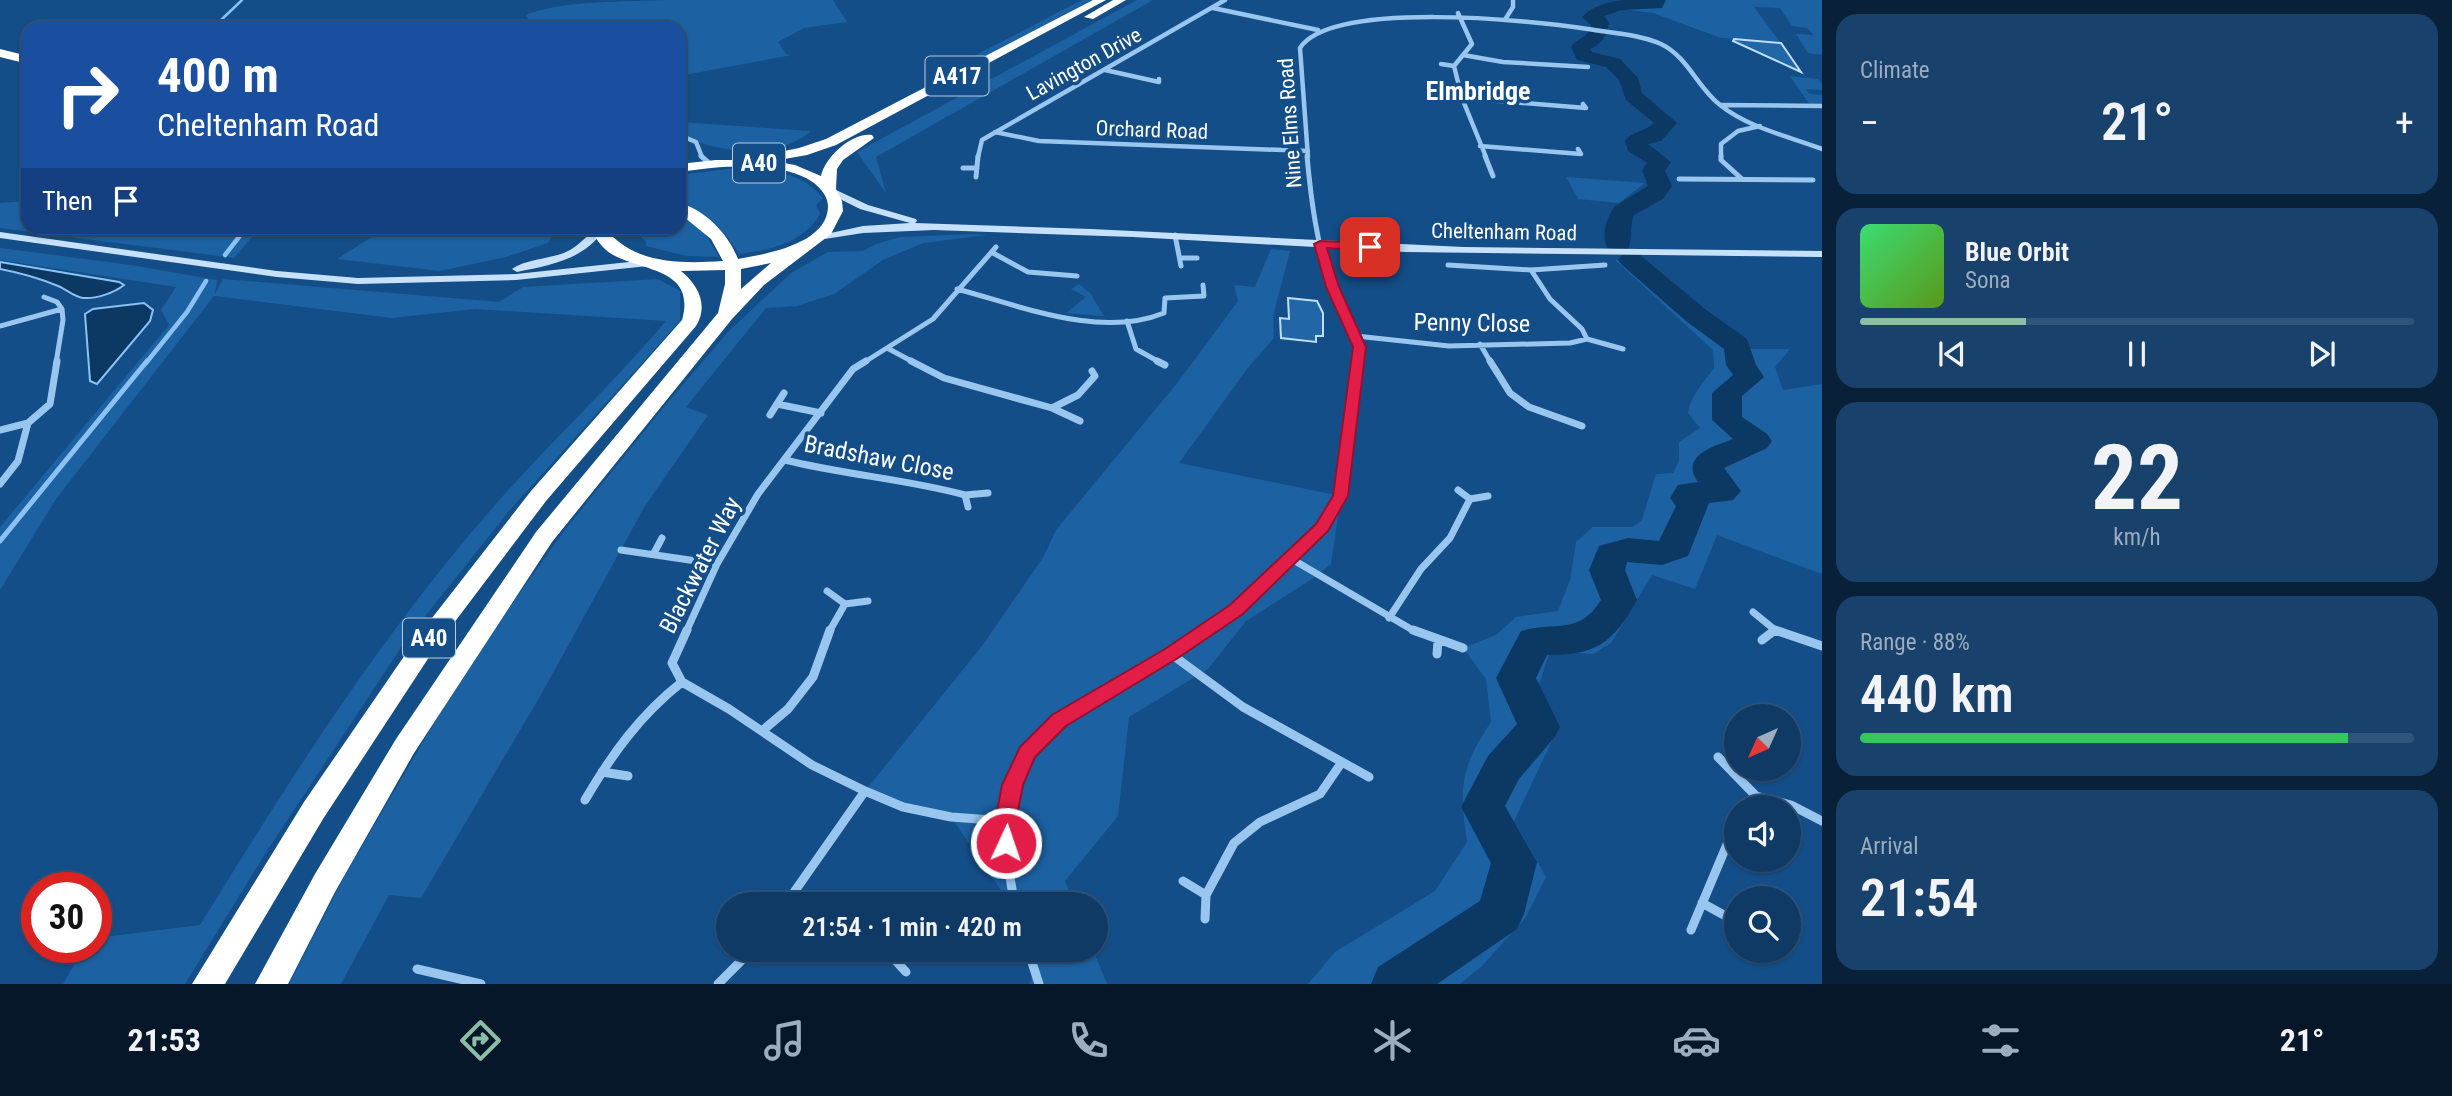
<!DOCTYPE html>
<meta charset="utf-8">
<style>
:root{--surface:#0f3a66;--page:#18416c;--text:#f1f3f6;--muted:#9badbf;--line:#2f547a;--accent:#8abfa5}
body{margin:0;font-family:"Roboto Condensed",sans-serif;background:var(--page);color:var(--text);height:100vh;display:flex;flex-direction:column;font-size:26px;white-space:nowrap}
*{box-sizing:border-box;margin:0}
p{font-size:23px;color:var(--muted)}
.icon{flex:none;width:38px;height:38px;fill:none;stroke:currentColor;stroke-width:2;stroke-linecap:round;stroke-linejoin:round}
.map{position:relative;flex:1;overflow:hidden}
.sheet{display:flex;flex-direction:column;gap:14px;padding:14px;background:#082038;width:630px}
.sheet>*{flex:none}
.hud{position:absolute;left:21px;top:21px;width:665px;height:214px;border-radius:21px;box-shadow:0 2px 5px #0004,0 0 0 2px var(--line);background:#1a4fa0;color:#fff;overflow:hidden}
.needle{width:46px;rotate:225deg}
.tools{position:absolute;left:1724px;top:704px;display:grid;gap:14px}
.tools a{display:grid;place-items:center;width:77px;height:77px;border-radius:50%;background:var(--surface);box-shadow:0 2px 5px #0004,0 0 0 2px var(--line);font-size:35px}
.speed{position:absolute;left:21px;top:872px;display:flex;gap:14px;font-size:35px;font-weight:700;text-align:center}
.speed>*{display:grid;place-content:center;width:91px;height:91px;border-radius:50%;background:var(--surface);box-shadow:0 2px 5px #0004,0 0 0 2px var(--line);line-height:1}
.speed .limit{border:10px solid #d22;background:#fff;color:#111}
.pin{position:absolute;display:grid;place-items:center;width:60px;height:60px;color:#fff;margin:-30px;border-radius:14px;box-shadow:0 4px 10px #0006}
.me{position:absolute;width:77px;margin:-38px;rotate:3deg;stroke-linejoin:round;filter:drop-shadow(0 0 5px #0008)}
.turn{display:flex;align-items:center;gap:24px;height:147px;padding:0 21px;font-size:32px}
.turn .icon{width:91px;height:91px;stroke-width:2.5}
.turn b{display:block;font-size:49px;line-height:60px}
.then{display:flex;align-items:center;height:66px;padding:0 21px;background:#0003;gap:14px;font-size:26px}
.big{font-size:52px;font-weight:600;line-height:1.1}
.sheet .widget{flex:1;display:flex;flex-direction:column;justify-content:center;gap:10px;min-width:0;padding:0 24px;border-radius:21px;background:var(--page)}
.sheet .dial{align-items:center;gap:0}
.dial b{font-size:91px;line-height:1}
.song{display:flex;align-items:center;gap:21px}
.cover{width:84px;height:84px;border-radius:10px;background:linear-gradient(135deg,hsl(140 70% 55%),hsl(90 70% 35%))}
.played{height:7px;border-radius:4px;background:linear-gradient(90deg,var(--accent) 30%,var(--line) 30%)}
.keys{display:flex;justify-content:space-around;direction:ltr}
.heat{display:flex;justify-content:space-between;align-items:center;font-size:38px;direction:ltr}
.charge{height:10px;border-radius:5px;background:linear-gradient(90deg,#34c759 88%,var(--line) 0)}
.trip{position:absolute;left:716px;top:892px;width:392px;height:70px;border-radius:35px;background:var(--surface);box-shadow:0 2px 5px #0004,0 0 0 2px var(--line);font-weight:600;line-height:70px;text-align:center}
.dock{display:flex;height:112px;justify-content:space-around;align-items:center;background:#061729;color:var(--muted)}
.dock .icon{width:49px;height:49px}
.dock .active{color:var(--accent)}
.dock b{font-size:32px;color:var(--text)}
main{display:flex;flex:1;min-height:0}
.map>svg:first-child{display:block}
.green{fill:#1c61a2}
.water{fill:#0c3864;stroke:#8bc2f3;stroke-width:2}
.lines{fill:none;stroke-linecap:round;stroke-linejoin:round}
.stream-far2{stroke:#8bc2f3;stroke-width:2.5}
.stream-far1{stroke:#8bc2f3;stroke-width:4.5}
.stream{stroke:#8bc2f3;stroke-width:5}
.river{fill:#0c3864;fill-rule:evenodd}
.building{fill:#2166a7;stroke:#bfdefb;stroke-width:2}
.street-far3{stroke:#99c6ef;stroke-width:4.5}
.street-far2{stroke:#99c6ef;stroke-width:5}
.street-far1{stroke:#99c6ef;stroke-width:7}
.street{stroke:#99c6ef;stroke-width:9}
.secondary{fill:#c7e1fb;fill-rule:evenodd}
.highway{fill:#fff;fill-rule:evenodd}
.route{fill:#e11d48;stroke:#92132f;stroke-width:2}
.labels{text-anchor:middle;dominant-baseline:central;stroke-width:7;stroke-linejoin:round;paint-order:stroke}
.far-street-label{font-size:21px;fill:#fff;stroke:#144e88}
.shield{fill:#144e88;stroke:#b8cadb;stroke-width:2}
.shield-label{font-size:23px;font-weight:bold;fill:#fff}
.street-label{font-size:24px;fill:#fff;stroke:#144e88}
.far-district-label{font-size:26px;font-weight:bold;fill:#fff;stroke:#144e88}
</style>
<main>
<div class="map">
<svg width="1822" height="984" viewBox="0 0 1822 984">
<rect width="100%" height="100%" fill="#144e88"/>
<path class="green" d="M 667,0 L 833,0 L 847,22 L 804,28 L 778,42 L 786,54 L 792,55 L 679,76 L 679,28 L 533,28 L 526,15 C 561,0 628,2 667,0 Z
M 1082,0 L 1092,0 L 953,73 L 943,72 Z
M 1137,0 L 1153,0 L 876,157 L 886,193 L 857,152 Z
M 1658,0 L 1822,0 L 1822,55 L 1808,53 L 1796,34 L 1814,35 L 1807,28 L 1792,26 L 1780,8 L 1754,7 L 1780,42 L 1721,38 L 1653,13 L 1608,7 L 1656,4 Z
M 1790,76 L 1818,79 L 1822,84 L 1822,90 L 1806,89 L 1809,94 L 1822,95 L 1822,106 L 1810,105 Z
M 679,122 L 811,131 C 775,162 719,152 679,135 Z
M 736,168 C 767,168 802,172 823,198 L 816,205 L 820,214 C 803,243 771,250 739,254 C 722,227 708,215 679,201 L 679,175 Z
M 1566,177 L 1645,183 L 1619,203 L 1578,199 Z
M 28,201 L 28,228 L 260,228 L 234,258 L 0,228 L 0,203 Z
M 679,214 L 704,232 L 719,257 L 687,256 L 646,246 L 646,241 L 635,233 L 626,232 L 624,228 L 679,228 Z
M 386,228 L 557,228 L 548,243 L 506,257 L 440,271 L 337,259 Z
M 972,234 L 987,235 L 923,243 L 883,260 L 834,294 L 797,306 L 766,308 L 686,407 L 708,415 L 645,506 L 542,693 L 421,898 L 389,895 L 341,984 L 289,984 L 344,877 L 468,665 L 564,531 L 667,403 L 729,331 L 791,273 L 828,252 L 863,251 L 876,244 L 900,237 Z
M 0,248 L 131,265 L 217,280 L 215,294 L 223,279 L 499,302 L 523,287 L 658,279 L 680,291 L 680,321 L 509,511 L 406,640 L 263,857 L 185,984 L 63,984 L 84,947 L 96,947 L 96,938 L 200,925 C 290,779 382,633 496,504 C 551,441 613,384 666,321 L 475,309 L 392,318 L 214,296 L 56,499 L 0,590 L 0,527 L 169,325 L 161,310 L 176,287 L 0,260 Z
M 1271,249 L 1290,251 L 1273,316 L 1274,338 L 1247,369 L 1179,463 L 1341,496 L 1331,564 L 1315,577 L 1246,621 L 1208,669 L 1129,717 L 1118,816 L 1065,881 L 1075,905 L 1011,905 L 951,817 L 865,791 L 982,646 L 1044,556 L 1056,530 L 1178,382 L 1238,301 L 1234,285 L 1255,287 Z
M 1615,260 L 1642,260 L 1749,349 L 1790,349 L 1775,367 L 1783,390 L 1822,384 L 1822,574 L 1717,535 L 1695,589 L 1652,575 L 1611,643 L 1593,654 L 1550,651 L 1538,688 L 1558,728 L 1514,821 L 1546,877 L 1526,917 L 1482,966 L 1460,984 L 1308,984 L 1335,952 L 1435,891 L 1467,842 C 1459,788 1460,768 1491,722 L 1486,679 L 1463,648 L 1496,635 L 1516,617 L 1558,611 L 1570,580 L 1576,542 L 1593,527 L 1632,527 L 1642,520 L 1656,474 L 1673,473 L 1679,461 L 1679,442 L 1700,428 L 1688,413 C 1690,396 1704,382 1714,368 L 1713,350 Z
M 1079,284 L 1090,293 L 1104,316 L 1066,313 L 1086,297 L 1071,289 Z
M 1028,950 L 1093,950 L 1107,984 L 1030,984 L 1033,967 Z"/>
<path class="water" d="M 0,262 L 119,282 L 124,285 C 114,293 96,299 83,298 C 74,297 66,289 58,286 C 39,278 21,273 0,269 Z
M 144,303 L 153,310 L 150,321 L 97,384 L 90,381 L 85,314 L 93,309 Z"/>
<g class="lines">
<path class="stream-far2" d="M 242,0 L 220,21 L 223,24 L 263,28"/>
<path class="stream-far1" d="M 225,255 L 246,228
M 146,363 L 187,312 L 206,281"/>
<path class="stream" d="M 0,541 L 147,361"/>
<path class="river" d="M 1624,0 L 1666,0 L 1662,8 L 1622,10 L 1604,16 L 1609,23 C 1607,35 1602,44 1590,49 L 1592,52 L 1620,59 L 1638,78 L 1642,93 L 1677,123 L 1661,141 L 1648,144 L 1671,162 L 1665,171 L 1672,186 L 1663,199 L 1634,215 C 1629,227 1633,242 1627,251 L 1618,254 L 1609,251 C 1600,238 1606,218 1615,206 L 1648,186 L 1642,170 L 1647,163 L 1628,151 L 1625,141 C 1631,132 1646,131 1654,123 L 1626,100 L 1619,80 L 1606,67 L 1577,60 L 1571,47 C 1578,37 1589,38 1591,25 L 1582,17 C 1593,5 1609,2 1624,0 Z
M 1631,252 L 1640,255 L 1705,309 L 1747,339 L 1756,365 L 1764,377 L 1742,396 L 1742,417 L 1767,434 L 1772,441 L 1767,448 L 1724,468 L 1741,491 L 1733,500 L 1709,503 L 1688,556 L 1662,565 L 1627,562 L 1625,570 L 1637,600 C 1613,643 1597,655 1547,655 L 1536,678 L 1560,727 L 1554,738 L 1519,779 L 1505,806 L 1537,862 L 1524,914 L 1517,929 L 1437,984 L 1371,984 L 1378,967 L 1480,901 L 1491,863 L 1461,807 L 1488,756 L 1517,724 L 1496,678 L 1521,631 C 1554,621 1579,636 1601,600 L 1589,570 L 1599,546 L 1628,538 L 1659,541 L 1676,506 L 1670,498 L 1678,485 L 1698,482 C 1679,456 1714,446 1733,439 L 1712,420 L 1712,393 L 1733,375 L 1726,365 L 1724,349 L 1686,321 L 1622,265 L 1618,260 L 1622,255 Z"/>
</g>
<path class="building" d="M 1734,39 L 1781,43 L 1801,72 L 1733,41 Z
M 1288,298 L 1317,301 L 1323,313 L 1323,336 L 1316,336 L 1316,342 L 1281,338 L 1280,318 L 1289,319 Z"/>
<g class="lines">
<path class="street-far3" d="M 1213,8 L 1318,30
M 1458,13 L 1472,44 L 1454,66 L 1462,98 L 1486,157
M 1506,18 L 1513,7 L 1513,0
M 396,28 L 447,24 L 461,28
M 1463,55 L 1503,62 L 1588,67
M 1441,64 L 1454,66
M 1105,70 L 1159,82 L 1159,79
M 1462,98 L 1586,108 L 1583,104
M 1721,105 L 1822,106
M 995,132 L 1039,141 L 1308,151
M 679,135 L 696,142 L 702,157
M 1480,146 L 1581,154 L 1578,149
M 978,157 L 982,140 L 1225,0
M 1308,157 L 1300,48 C 1332,0 1531,20 1588,29 C 1612,33 1638,34 1661,44 C 1688,57 1697,87 1720,105 C 1749,128 1788,136 1822,149
M 1721,157 L 1721,144 L 1738,131 L 1760,126"/>
<path class="street-far2" d="M 701,156 L 709,163
M 1307,156 C 1311,200 1317,246 1332,288 C 1342,313 1360,335 1357,363
M 1485,156 L 1493,176
M 1721,156 L 1721,160 L 1742,179
M 963,168 L 977,168
M 976,177 L 978,156
M 1679,179 L 1813,180
M 1175,235 L 1181,266
M 993,253 L 1028,272 L 1077,276
M 1180,258 L 1197,258
M 1448,265 L 1531,270 L 1605,265
M 1531,270 L 1550,299 L 1582,329 L 1587,339
M 957,289 C 1021,306 1100,339 1164,313 L 1165,298 L 1204,296 L 1203,285
M 44,297 L 57,302 L 62,309
M 1127,321 L 1136,349 L 1161,363
M 0,326 L 62,309
M 1356,336 L 1449,346 L 1570,343 L 1587,339 L 1623,349
M 1480,344 L 1491,363
M 889,349 L 915,363
M 56,363 L 63,320 L 62,309
M 863,363 L 933,319 L 996,247"/>
<path class="street-far1" d="M 911,361 L 944,378 L 1052,408 L 1080,421
M 1157,361 L 1165,365
M 1490,361 L 1510,393 L 1529,407 L 1582,426
M 777,404 L 821,413
M 1052,408 L 1078,395 L 1095,376 L 1092,371
M 770,415 L 784,393
M 0,430 L 28,423
M 785,460 C 845,475 906,479 965,495 L 968,507
M 0,484 L 18,461 L 28,423 L 50,404 L 57,361
M 1458,490 L 1470,499
M 965,495 L 988,493
M 621,550 L 717,564
M 654,553 L 662,538
M 1290,558 L 1416,632
M 827,591 L 845,604 L 829,632
M 845,604 L 868,601
M 1753,612 L 1775,630 L 1773,632
M 1389,618 L 1421,569 L 1450,538 L 1470,499 L 1488,496
M 1775,630 L 1780,632
M 686,632 L 717,564 L 758,494 L 853,369 L 866,361
M 1204,632 L 1237,610 L 1323,527 L 1341,496 L 1357,361"/>
<path class="street" d="M 687,630 L 672,663 L 682,682 L 729,709 L 812,765 L 865,791 L 903,807 L 951,817 L 1006,821
M 1413,630 L 1463,648
M 1775,630 L 1822,646
M 1762,640 L 1775,630
M 1171,654 L 1243,707 L 1369,777
M 1437,654 L 1438,641
M 762,731 L 788,709 L 813,677 L 830,630
M 1718,757 L 1756,796
M 602,772 L 628,776
M 585,800 C 612,754 640,715 682,682
M 1743,807 L 1756,796 L 1791,805 L 1822,821
M 1183,881 L 1206,895
M 792,894 L 811,905
M 1702,903 L 1733,920
M 785,905 L 865,791
M 1015,905 C 1005,856 997,799 1027,754 C 1048,721 1088,703 1120,684 C 1150,667 1179,649 1207,630
M 1205,919 L 1206,895 L 1234,843 L 1260,822 L 1320,794 L 1342,762
M 1691,930 L 1736,823
M 886,950 L 906,972
M 1028,950 L 1039,984
M 417,969 L 481,984
M 718,984 L 752,950"/>
<path class="secondary" d="M 828,189 L 834,189 L 868,205 L 916,219 L 917,221 L 915,223 L 1091,229 L 1464,247 L 1822,251 L 1822,257 L 1405,252 L 1133,237 L 934,230 L 863,233 L 812,241 L 812,237 L 863,226 L 910,223 L 860,209 L 828,193 Z
M 598,228 L 603,231 C 583,260 550,265 517,272 L 512,269 C 526,259 550,259 566,252 C 580,246 587,234 598,228 Z
M 0,232 L 277,271 L 358,278 L 516,274 L 648,260 L 653,263 L 648,266 L 516,280 L 358,284 L 277,277 L 0,238 Z"/>
<path class="highway" d="M 1093,0 L 1106,0 L 836,145 L 807,155 L 773,161 L 795,165 L 821,176 C 825,157 852,132 872,135 L 874,138 L 843,160 L 837,169 L 836,189 L 842,201 L 843,211 L 831,234 L 764,285 L 732,319 L 552,542 L 414,753 L 335,892 L 288,984 L 255,984 L 315,874 L 396,739 L 536,532 L 718,313 L 725,284 L 725,270 L 681,271 C 698,285 709,305 696,326 L 546,501 L 435,648 L 323,819 L 225,984 L 192,984 L 304,802 L 418,636 L 531,491 L 682,320 C 698,264 632,272 606,250 C 600,245 593,234 590,228 L 605,228 C 633,264 680,264 723,261 L 711,239 L 679,213 L 679,203 C 705,209 729,235 738,259 C 766,254 828,244 828,206 C 828,194 816,183 806,178 C 769,160 718,167 679,172 L 679,164 L 716,160 L 758,160 L 759,156 L 799,148 L 826,139 ZM 771,263 L 741,289 L 741,269 Z
M 1113,0 L 1126,0 L 1093,19 L 1084,17 Z
M 0,49 L 28,56 L 28,64 L 0,57 Z"/>
</g>
<path class="route" d="M 1320,241 L 1370,243 L 1376,247 L 1370,251 L 1327,248 L 1339,287 L 1366,347 L 1348,496 L 1328,531 L 1243,614 L 1178,658 L 1066,726 L 1035,757 L 1023,785 L 1016,821 L 1017,843 L 1014,850 L 1006,852 L 999,850 L 995,843 L 995,821 L 1002,785 L 1020,747 L 1052,715 L 1165,649 L 1230,605 L 1316,524 L 1333,496 L 1353,347 L 1326,287 L 1314,244 Z"/>
<g class="labels">
<g class="far-street-label">
<text transform="translate(1084 64) rotate(-29)">Lavington Drive</text>
<text transform="translate(1290 123) rotate(-94)">Nine Elms Road</text>
<text transform="translate(1152 130) rotate(2)">Orchard Road</text>
<text transform="translate(1504 232) rotate(1)">Cheltenham Road</text>
</g>
<g class="shield">
<rect x="925.5" y="56.5" width="63" height="39" rx="5"/>
<rect x="733" y="143.5" width="52" height="39" rx="5"/>
<rect x="403" y="618.5" width="52" height="39" rx="5"/>
</g>
<g class="shield-label">
<text x="957" y="76">A417</text>
<text x="759" y="163">A40</text>
<text x="429" y="638">A40</text>
</g>
<g class="street-label">
<text transform="translate(1472 323) rotate(1)">Penny Close</text>
<text transform="translate(879 458) rotate(11)">Bradshaw Close</text>
<text transform="translate(700 565) rotate(-63)">Blackwater Way</text>
</g>
<g class="far-district-label">
<text x="1478" y="91">Elmbridge</text>
</g>
</g>
</svg>
<div class="tools">
<a><svg class="needle" viewBox="-14 -14 28 28"><path d="M0-13l5 13h-10z" fill="#e53935"/><path d="M0 13l5-13h-10z" fill="#9badbf"/></svg></a>
<a><svg class="icon" aria-label="sound" viewBox="0 0 24 24"><path d="M4 9h4l5-4v14l-5-4H4zM17 9q2 3 0 6"/></svg></a>
<a><svg class="icon" aria-label="search" viewBox="0 0 24 24"><circle cx="10" cy="10" r="6"/><path d="M15 15l6 6"/></svg></a>
</div>
<div class="speed"><div class="limit">30</div></div>
<div class="pin" style="left:1370px;top:247px;background:#d93025"><svg class="icon" aria-label="arrive" viewBox="0 0 24 24"><path d="M6 21V4h12l-3 4 3 4H6"/></svg></div>
<svg class="me" style="left:1006px;top:843px" viewBox="-20 -20 40 40"><circle r="17" fill="#e11d48" stroke="#fff" stroke-width="3"/><path d="M0-11L8 9 0 5-8 9z" fill="#fff"/></svg>
<div class="trip">21:54 · 1 min · 420 m</div>
<div class="hud">
<div class="turn"><svg class="icon" aria-label="right" viewBox="0 0 24 24"><path d="M7 20v-9h11M14 6l5 5-5 5"/></svg><div><b>400 m</b>Cheltenham Road</div></div>
<div class="then">Then<svg class="icon" aria-label="arrive" viewBox="0 0 24 24"><path d="M6 21V4h12l-3 4 3 4H6"/></svg></div>
</div>
</div>
<section class="sheet">
<div class="widget"><p>Climate</p>
<div class="heat"><a>−</a><b class="big">21°</b><a>+</a></div>
</div>
<div class="widget">
<div class="song"><i class="cover"></i><div><b>Blue Orbit</b><p>Sona</p></div></div>
<div class="played"></div>
<div class="keys"><svg class="icon" aria-label="previous" viewBox="0 0 24 24"><path d="M18 5L8 12l10 7zM5 5v14"/></svg><svg class="icon" aria-label="pause" viewBox="0 0 24 24"><path d="M8 5v14M16 5v14"/></svg><svg class="icon" aria-label="next" viewBox="0 0 24 24"><path d="M6 5l10 7-10 7zM19 5v14"/></svg></div>
</div>
<div class="widget dial"><b>22</b><p>km/h</p></div>
<div class="widget"><p>Range · 88%</p><b class="big">440 km</b><div class="charge"></div></div>
<div class="widget"><p>Arrival</p><b class="big">21:54</b></div>
</section>
</main>
<nav class="dock">
<b>21:53</b>
<svg class="icon active" aria-label="directions" viewBox="0 0 24 24"><path d="M12 3l9 9-9 9-9-9zM9 14v-3h6M13 9l2 2-2 2"/></svg>
<svg class="icon" aria-label="music" viewBox="0 0 24 24"><path d="M9 18V5l10-2v13"/><circle cx="6" cy="18" r="3"/><circle cx="16" cy="16" r="3"/></svg>
<svg class="icon" aria-label="phone" viewBox="0 0 24 24"><path d="M5 4h4l2 5-3 2q2 4 5 5l2-3 5 2v4C11 20 4 13 5 4z"/></svg>
<svg class="icon" aria-label="climate" viewBox="0 0 24 24"><path d="M12 3v18M4 7l16 10M4 17L20 7"/></svg>
<svg class="icon" aria-label="car" viewBox="0 0 24 24"><path d="M5 17H2v-5l4-1 3-4h7l3 4 3 1v5h-3M9 17h6M6 11h13"/><circle cx="7" cy="17" r="2"/><circle cx="17" cy="17" r="2"/></svg>
<svg class="icon" aria-label="filters" viewBox="0 0 24 24"><path d="M4 7h16M4 17h16"/><circle cx="9" cy="7" r="2"/><circle cx="15" cy="17" r="2"/></svg>
<b>21°</b>
</nav>
